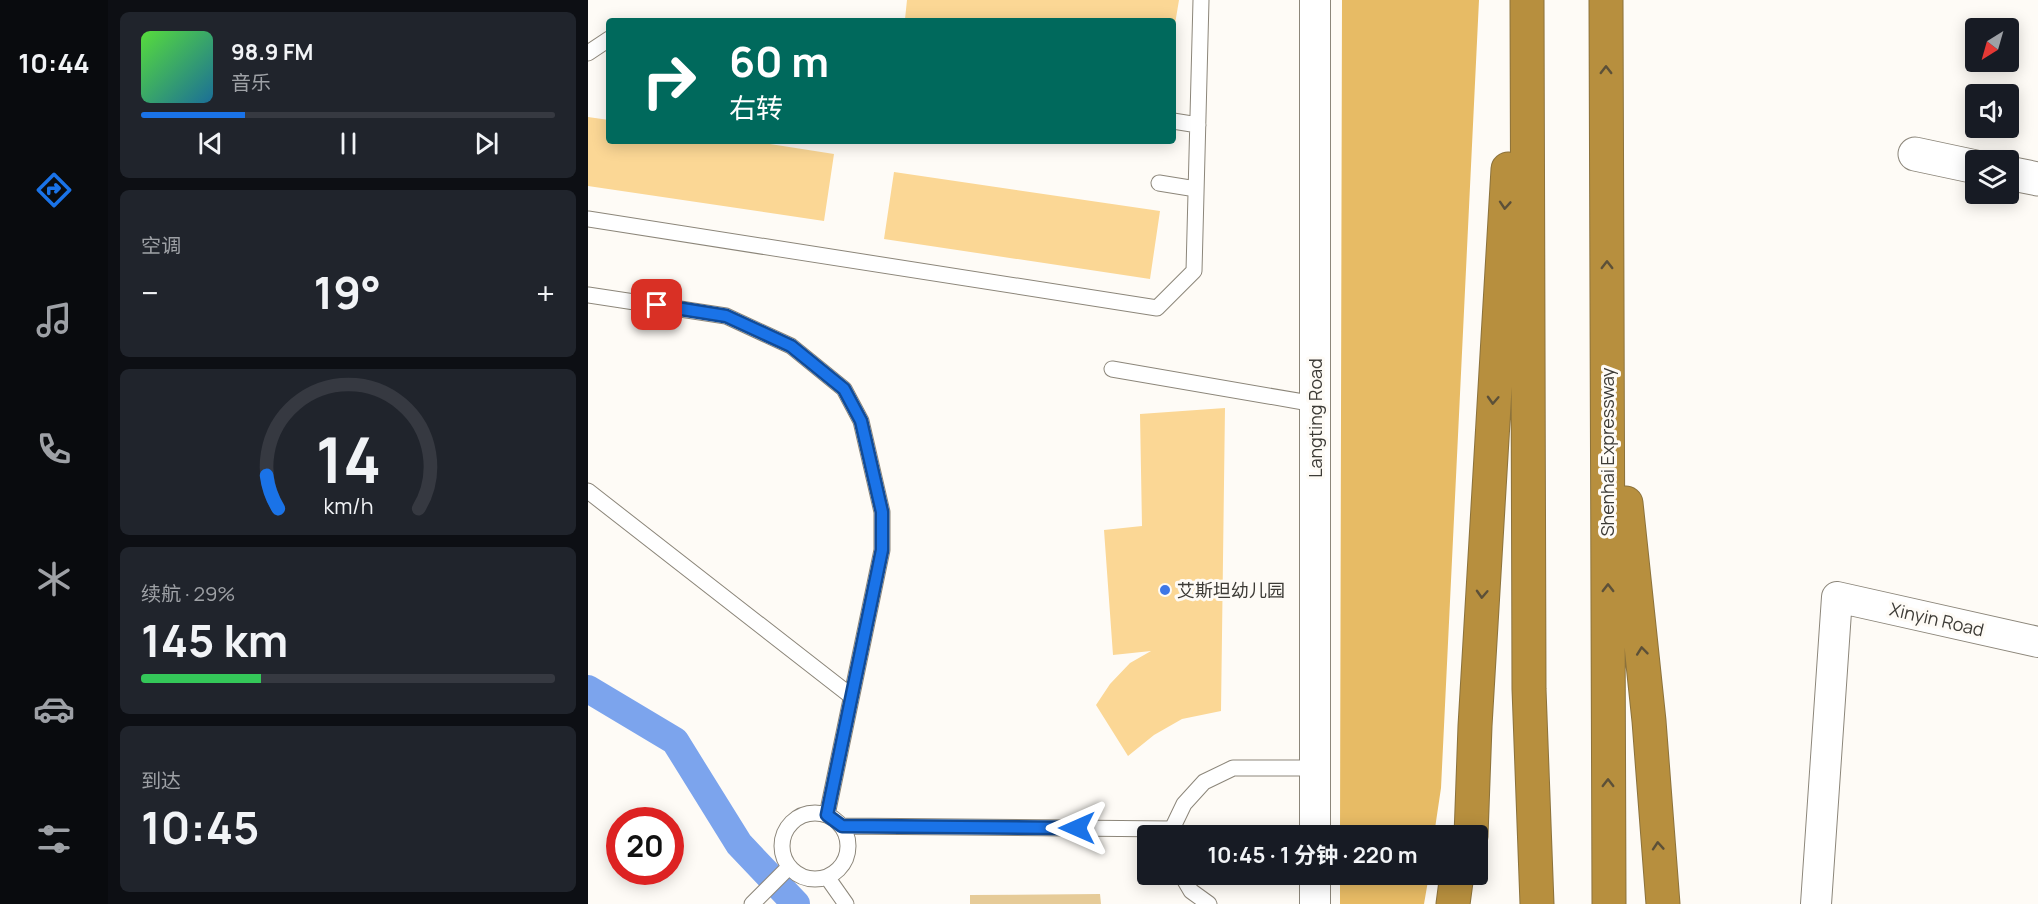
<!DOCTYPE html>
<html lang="zh">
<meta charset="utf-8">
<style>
:root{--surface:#171b24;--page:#20242c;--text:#f1f3f6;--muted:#9ea1a6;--line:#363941;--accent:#1a73e8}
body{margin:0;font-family:Manrope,"Noto Sans SC",sans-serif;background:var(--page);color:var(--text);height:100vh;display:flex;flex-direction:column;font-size:22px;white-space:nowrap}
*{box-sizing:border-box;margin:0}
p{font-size:20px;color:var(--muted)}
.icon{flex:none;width:33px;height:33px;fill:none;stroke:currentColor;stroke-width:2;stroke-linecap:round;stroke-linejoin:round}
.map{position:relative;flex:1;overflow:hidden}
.panel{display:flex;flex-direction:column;gap:12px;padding:12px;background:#0d0f14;width:480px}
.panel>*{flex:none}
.guide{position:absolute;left:18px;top:18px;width:570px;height:126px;border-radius:6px;box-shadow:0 3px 15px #0003;background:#00695c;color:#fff;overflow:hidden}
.needle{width:39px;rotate:217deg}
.controls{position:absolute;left:1377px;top:18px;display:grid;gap:12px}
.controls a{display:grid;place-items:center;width:54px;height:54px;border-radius:6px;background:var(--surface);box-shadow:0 3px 15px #0003;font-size:30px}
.speed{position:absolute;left:18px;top:807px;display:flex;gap:12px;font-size:30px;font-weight:700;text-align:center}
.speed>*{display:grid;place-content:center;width:78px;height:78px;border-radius:50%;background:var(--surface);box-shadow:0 3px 15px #0003;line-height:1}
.speed .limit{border:9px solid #d22;background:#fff;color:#111}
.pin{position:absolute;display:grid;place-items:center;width:51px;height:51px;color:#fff;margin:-26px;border-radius:12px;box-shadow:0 3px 9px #0006}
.me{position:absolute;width:66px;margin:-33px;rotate:270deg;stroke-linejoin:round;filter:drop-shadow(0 0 4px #0008)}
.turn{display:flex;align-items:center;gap:21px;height:126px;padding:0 24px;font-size:27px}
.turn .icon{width:78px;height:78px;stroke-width:2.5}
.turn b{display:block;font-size:42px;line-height:51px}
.big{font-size:45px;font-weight:700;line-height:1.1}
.panel .card{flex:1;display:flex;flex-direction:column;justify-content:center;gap:9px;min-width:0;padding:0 21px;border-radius:9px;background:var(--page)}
.panel .dial{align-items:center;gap:0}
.dial svg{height:156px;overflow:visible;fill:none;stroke:var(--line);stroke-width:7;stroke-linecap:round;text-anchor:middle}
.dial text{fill:var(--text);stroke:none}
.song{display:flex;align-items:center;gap:18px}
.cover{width:72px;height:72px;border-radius:9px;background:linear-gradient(135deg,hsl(110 70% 55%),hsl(200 70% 35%))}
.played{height:6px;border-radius:3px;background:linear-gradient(90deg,var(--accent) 25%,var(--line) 25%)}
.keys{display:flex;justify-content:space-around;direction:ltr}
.heat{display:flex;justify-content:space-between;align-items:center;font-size:33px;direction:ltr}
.charge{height:9px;border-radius:4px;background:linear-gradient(90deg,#34c759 29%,var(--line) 0)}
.trip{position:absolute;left:549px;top:825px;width:351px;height:60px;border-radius:6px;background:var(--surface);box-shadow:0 3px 15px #0003;font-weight:700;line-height:60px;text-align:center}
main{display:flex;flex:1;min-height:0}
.dock{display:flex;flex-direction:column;width:108px;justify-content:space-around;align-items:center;background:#090b0e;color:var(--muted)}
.dock .icon{width:42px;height:42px}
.dock .current{color:var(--accent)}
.dock b{font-size:27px;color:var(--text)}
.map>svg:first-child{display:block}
.green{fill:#e6cb98}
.forest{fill:#e7bb65}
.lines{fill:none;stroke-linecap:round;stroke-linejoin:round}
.canal{stroke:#7ca4ed;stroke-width:28}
.building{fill:#fbd795}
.service-casing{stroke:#8c867a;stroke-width:17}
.minor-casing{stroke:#8c867a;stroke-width:32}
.tertiary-casing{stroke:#8c867a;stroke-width:35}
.motorway-casing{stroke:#8c723b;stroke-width:35}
.service{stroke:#fff;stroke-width:15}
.minor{stroke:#fff;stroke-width:30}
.tertiary{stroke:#fff;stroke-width:33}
.motorway{stroke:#b78f3e;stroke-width:33}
.oneway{stroke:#5c5038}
.route-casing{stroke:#114b97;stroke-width:15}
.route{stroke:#1a73e8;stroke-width:10}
.poi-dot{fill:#3e77e6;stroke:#fefbf6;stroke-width:2}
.labels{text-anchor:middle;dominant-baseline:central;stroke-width:6;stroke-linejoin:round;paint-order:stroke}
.street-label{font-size:18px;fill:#3d3b36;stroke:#fefbf6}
.poi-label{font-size:18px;fill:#3d3b36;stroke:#fefbf6;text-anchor:start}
</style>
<main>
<nav class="dock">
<b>10:44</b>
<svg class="icon current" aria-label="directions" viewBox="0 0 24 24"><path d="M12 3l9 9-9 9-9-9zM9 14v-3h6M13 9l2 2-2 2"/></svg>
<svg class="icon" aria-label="music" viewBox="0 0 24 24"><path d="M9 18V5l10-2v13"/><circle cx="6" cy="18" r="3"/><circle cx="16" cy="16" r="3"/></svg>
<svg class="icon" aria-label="phone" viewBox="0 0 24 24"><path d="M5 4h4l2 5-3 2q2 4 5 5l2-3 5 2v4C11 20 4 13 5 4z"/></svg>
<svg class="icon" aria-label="climate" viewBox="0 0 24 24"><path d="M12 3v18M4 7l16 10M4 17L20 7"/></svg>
<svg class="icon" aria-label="car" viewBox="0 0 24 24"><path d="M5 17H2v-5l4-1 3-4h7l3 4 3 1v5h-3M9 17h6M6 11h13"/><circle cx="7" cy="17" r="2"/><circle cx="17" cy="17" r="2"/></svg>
<svg class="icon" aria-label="filters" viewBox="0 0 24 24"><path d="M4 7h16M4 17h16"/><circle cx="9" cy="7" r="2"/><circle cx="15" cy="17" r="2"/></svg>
</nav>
<section class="panel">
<div class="card">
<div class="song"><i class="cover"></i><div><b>98.9 FM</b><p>音乐</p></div></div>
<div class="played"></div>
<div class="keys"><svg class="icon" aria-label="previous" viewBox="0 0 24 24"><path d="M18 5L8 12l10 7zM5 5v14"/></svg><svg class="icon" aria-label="pause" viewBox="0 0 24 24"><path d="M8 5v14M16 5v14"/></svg><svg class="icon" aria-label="next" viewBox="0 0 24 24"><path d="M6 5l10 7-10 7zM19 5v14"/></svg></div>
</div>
<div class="card"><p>空调</p>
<div class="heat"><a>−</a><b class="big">19°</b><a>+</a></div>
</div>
<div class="card dial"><svg viewBox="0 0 100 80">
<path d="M14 69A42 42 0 1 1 86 69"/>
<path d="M14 69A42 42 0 0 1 8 52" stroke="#1a73e8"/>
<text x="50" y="56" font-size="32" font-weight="700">14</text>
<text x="50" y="72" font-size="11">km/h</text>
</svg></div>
<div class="card"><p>续航 · 29%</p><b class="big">145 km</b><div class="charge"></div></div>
<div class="card"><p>到达</p><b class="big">10:45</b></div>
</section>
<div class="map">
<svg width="1450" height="904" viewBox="0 0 1450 904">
<rect width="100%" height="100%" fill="#fefbf6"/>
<path class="green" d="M 512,894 L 513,904 L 382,904 L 382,895 Z"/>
<path class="forest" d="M 754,0 L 891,0 L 853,788 L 846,835 L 752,835 Z
M 752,875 L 841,875 L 836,904 L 752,904 Z"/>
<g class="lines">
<path class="canal" d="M 0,689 L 87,741 L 151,844 L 208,904"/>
</g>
<path class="building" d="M 319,0 L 591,0 L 586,30 L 585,21 L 327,21 L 317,19 Z
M 0,117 L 21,120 L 21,141 L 162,141 L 246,154 L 236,221 L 0,186 Z
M 306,172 L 572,211 L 562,279 L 296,239 Z
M 637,408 L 633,711 L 594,719 L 566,735 L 540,756 L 508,705 L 522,684 L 542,663 L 563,651 L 525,655 L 516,530 L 554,526 L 552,414 Z"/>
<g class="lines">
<g class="service-casing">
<path id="service" d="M 0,53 L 21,39
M 585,121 L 610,125
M 571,183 L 608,189
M 0,219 L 569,308 L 606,271 L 613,0
M 0,295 L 138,316 L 203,346 L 256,389 L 273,421 L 294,512 L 294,550 L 239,815
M 524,369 L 727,404
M 0,491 L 263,696
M194 846a33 33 0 1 1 66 0a33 33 0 1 1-66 0Z
M 254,826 L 584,829
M 584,836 L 584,829 L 596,804 L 616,782 L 645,768 L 727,768
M 593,874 L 603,891 L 621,904
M 239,877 L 258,904
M 164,904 L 201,867"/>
</g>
<g class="minor-casing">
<path id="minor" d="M 727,836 L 727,0
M 727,874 L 727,904
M 1228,904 L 1249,597 L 1450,642"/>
</g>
<g class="tertiary-casing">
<path id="tertiary" d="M 1327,154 L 1388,167
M 1420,173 L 1450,179"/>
</g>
<g class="motorway-casing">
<path id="motorway" d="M 939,0 L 941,689 L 949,904
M 1018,0 L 1021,904
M 1038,503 L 1061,721 L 1075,904
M 883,836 L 887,726 L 920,169
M 865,904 L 869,874"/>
</g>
<use href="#service" class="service"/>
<use href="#minor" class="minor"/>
<use href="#tertiary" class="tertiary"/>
<use href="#motorway" class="motorway"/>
</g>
<defs><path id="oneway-chevron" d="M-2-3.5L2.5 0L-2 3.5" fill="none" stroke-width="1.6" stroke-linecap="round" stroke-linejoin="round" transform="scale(1.5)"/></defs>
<g class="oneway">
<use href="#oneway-chevron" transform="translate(1018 70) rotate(-90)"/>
<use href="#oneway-chevron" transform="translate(917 205) rotate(94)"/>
<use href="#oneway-chevron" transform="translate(1019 265) rotate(-90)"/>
<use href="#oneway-chevron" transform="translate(905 400) rotate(93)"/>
<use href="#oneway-chevron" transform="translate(1020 588) rotate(-90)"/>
<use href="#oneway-chevron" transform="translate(894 594) rotate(93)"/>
<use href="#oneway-chevron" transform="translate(1054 651) rotate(-96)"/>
<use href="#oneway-chevron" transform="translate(1020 783) rotate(-90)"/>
<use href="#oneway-chevron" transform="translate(1070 846) rotate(-94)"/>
</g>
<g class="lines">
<g class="route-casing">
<path id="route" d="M 69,305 L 138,316 L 203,346 L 256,389 L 273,421 L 294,512 L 294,550 L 239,815 L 254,826 L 489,828"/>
</g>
<use href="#route" class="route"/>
</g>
<circle class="poi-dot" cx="577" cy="590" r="6"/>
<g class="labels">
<g class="street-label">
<text transform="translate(727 418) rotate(-90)">Langting Road</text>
<text transform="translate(1019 452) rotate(-90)">Shenhai Expressway</text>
<text transform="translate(1349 619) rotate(13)">Xinyin Road</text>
</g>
<g class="poi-label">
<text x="589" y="590">艾斯坦幼儿园</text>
</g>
</g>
</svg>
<div class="controls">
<a><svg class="needle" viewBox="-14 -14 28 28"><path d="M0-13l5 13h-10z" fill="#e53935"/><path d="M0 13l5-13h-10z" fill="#9ea1a6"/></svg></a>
<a><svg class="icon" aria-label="sound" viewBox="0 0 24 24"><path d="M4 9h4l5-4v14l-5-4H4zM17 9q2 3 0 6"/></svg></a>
<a><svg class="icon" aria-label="layers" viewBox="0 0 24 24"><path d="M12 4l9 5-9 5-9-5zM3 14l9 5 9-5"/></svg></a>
</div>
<div class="speed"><div class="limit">20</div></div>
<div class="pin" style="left:69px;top:305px;background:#d93025"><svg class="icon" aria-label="arrive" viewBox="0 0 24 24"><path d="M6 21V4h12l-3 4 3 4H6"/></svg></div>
<svg class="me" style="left:489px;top:828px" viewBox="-20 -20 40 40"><path d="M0-17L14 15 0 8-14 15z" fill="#1a73e8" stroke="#fff" stroke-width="4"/></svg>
<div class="trip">10:45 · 1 分钟 · 220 m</div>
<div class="guide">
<div class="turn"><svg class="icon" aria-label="right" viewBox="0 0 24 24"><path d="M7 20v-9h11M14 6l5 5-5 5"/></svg><div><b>60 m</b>右转</div></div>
</div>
</div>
</main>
